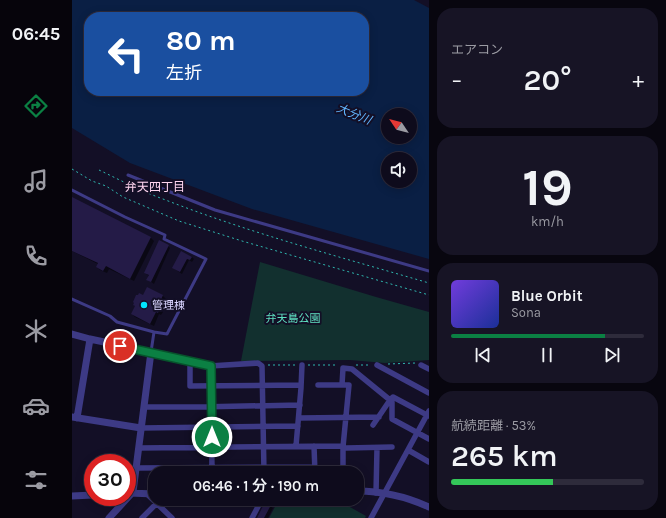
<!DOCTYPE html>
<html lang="ja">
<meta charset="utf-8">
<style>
:root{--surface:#0e0b1c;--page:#171425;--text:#f1f3f6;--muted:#9b9ba3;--line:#2e2b3b;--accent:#0b8043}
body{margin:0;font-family:Karla,"Noto Sans JP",sans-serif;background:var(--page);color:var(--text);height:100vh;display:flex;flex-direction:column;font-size:15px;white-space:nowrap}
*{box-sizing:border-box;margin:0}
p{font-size:13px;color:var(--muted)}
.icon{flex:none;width:22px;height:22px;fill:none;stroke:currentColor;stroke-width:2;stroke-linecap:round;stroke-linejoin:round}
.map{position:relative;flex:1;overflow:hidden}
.details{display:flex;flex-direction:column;gap:8px;padding:8px;background:#08060f;width:237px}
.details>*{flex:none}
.banner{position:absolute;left:12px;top:12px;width:285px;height:84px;border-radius:16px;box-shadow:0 2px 10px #0003,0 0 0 1px var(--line);background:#1a4fa0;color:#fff;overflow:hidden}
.needle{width:26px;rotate:305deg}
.buttons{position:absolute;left:309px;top:108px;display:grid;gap:8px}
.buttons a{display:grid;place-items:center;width:36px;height:36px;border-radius:50%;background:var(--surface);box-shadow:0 2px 10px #0003,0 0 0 1px var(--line);font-size:20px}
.speed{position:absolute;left:12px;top:454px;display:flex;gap:8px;font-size:20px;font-weight:700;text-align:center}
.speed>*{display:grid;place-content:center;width:52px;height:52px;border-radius:50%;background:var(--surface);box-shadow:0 2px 10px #0003,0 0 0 1px var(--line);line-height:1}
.speed .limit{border:6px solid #d22;background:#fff;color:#111}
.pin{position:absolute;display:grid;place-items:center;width:34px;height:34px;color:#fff;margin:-17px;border:2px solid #fff;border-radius:50%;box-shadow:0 1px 4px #0007}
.me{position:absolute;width:44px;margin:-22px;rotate:0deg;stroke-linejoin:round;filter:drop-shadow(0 0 3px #0008)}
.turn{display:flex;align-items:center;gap:14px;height:84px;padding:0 16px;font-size:18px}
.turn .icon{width:52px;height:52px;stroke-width:2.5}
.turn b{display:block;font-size:28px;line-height:34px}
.big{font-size:30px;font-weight:600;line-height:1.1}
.details .tile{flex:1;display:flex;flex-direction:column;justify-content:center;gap:6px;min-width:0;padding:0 14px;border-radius:16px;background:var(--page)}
.details .dial{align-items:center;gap:0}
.dial b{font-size:52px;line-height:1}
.song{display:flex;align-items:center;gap:12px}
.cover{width:48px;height:48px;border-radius:6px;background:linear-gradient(135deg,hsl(260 70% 55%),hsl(230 70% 35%))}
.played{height:4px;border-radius:2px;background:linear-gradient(90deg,var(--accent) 80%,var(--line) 80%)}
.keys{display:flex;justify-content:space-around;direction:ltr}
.heat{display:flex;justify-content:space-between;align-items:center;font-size:22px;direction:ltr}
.charge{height:6px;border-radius:3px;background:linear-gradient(90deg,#34c759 53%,var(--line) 0)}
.trip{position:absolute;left:76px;top:466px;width:216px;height:40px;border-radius:16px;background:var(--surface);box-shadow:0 2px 10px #0003,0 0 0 1px var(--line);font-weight:600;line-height:40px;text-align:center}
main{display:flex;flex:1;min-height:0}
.menu{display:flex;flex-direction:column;width:72px;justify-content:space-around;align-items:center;background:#06040b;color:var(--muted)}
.menu .icon{width:28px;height:28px}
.menu .active{color:var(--accent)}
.menu b{font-size:18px;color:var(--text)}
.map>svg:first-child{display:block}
.green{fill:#12302f}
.water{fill:#0a1f44;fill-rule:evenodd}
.shadow{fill:#0007}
.building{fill:#241b47}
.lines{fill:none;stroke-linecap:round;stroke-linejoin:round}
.path{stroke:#2fb8b0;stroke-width:1;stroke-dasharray:2 3;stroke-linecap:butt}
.service{stroke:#3d3a85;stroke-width:3}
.minor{stroke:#3d3a85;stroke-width:5.5}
.tertiary{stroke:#3d3a85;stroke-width:7}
.route-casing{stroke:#07532c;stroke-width:10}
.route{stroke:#0b8043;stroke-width:7}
.poi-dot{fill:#00e5ff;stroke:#130f26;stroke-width:1.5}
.labels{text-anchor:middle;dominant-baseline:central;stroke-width:4;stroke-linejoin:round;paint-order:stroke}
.poi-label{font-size:11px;fill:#d9d4ff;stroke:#130f26;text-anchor:start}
.park-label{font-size:11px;fill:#5fe0c0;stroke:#130f26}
.water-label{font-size:12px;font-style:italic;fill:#62b6ff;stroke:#130f26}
.neighbourhood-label{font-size:12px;fill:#ffd6f0;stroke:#130f26}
</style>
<main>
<nav class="menu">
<b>06:45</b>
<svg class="icon active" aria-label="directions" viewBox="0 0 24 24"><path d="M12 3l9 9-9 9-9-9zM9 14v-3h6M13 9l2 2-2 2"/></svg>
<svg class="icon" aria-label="music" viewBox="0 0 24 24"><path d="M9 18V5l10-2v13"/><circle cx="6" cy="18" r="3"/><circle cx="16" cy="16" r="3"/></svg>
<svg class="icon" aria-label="phone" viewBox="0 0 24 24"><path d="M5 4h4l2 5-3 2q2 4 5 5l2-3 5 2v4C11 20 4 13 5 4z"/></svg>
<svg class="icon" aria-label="climate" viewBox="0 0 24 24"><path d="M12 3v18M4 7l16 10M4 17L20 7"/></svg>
<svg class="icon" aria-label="car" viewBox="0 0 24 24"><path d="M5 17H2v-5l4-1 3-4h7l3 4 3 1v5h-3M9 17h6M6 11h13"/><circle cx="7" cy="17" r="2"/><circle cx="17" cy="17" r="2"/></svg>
<svg class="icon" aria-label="filters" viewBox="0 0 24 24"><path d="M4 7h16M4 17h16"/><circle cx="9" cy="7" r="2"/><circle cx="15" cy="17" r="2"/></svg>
</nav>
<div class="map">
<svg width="357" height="518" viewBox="0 0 357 518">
<rect width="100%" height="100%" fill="#130f26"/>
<path class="green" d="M 188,262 L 304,297 L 357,312 L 357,360 L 313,363 L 278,360 L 169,361 Z
M 269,502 L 294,516 L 293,518 L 197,518 L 205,503 Z"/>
<path class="water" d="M 0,0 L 342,0 L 357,8 L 357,259 L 180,209 L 58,163 L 0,128 ZM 17,17 L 292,17 L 292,91 L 17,91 ZM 316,115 L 338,115 L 338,137 L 316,137 ZM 316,159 L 338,159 L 338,181 L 316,181 Z"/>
<path class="shadow" d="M 0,199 L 79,238 L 82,241 L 62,281 L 37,269 L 35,273 L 28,270 L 25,267 L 26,264 L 0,251 Z
M 96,246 L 98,248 L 82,284 L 75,279 L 77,276 L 73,273 Z
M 109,252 L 120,257 L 122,259 L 120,262 L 117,260 L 110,274 L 101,268 Z
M 75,289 L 91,296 L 94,299 L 89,310 L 91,312 L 89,315 L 87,314 L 82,326 L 63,317 L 60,314 L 64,307 L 62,305 L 72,296 Z
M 194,503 L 201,508 L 196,518 L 187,518 Z"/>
<path class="building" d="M 0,197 L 79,237 L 58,279 L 34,266 L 31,271 L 24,267 L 26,263 L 0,251 Z
M 87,240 L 97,245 L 79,282 L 74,280 L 77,275 L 72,273 Z
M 109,251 L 120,257 L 118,260 L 115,259 L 108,272 L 100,268 Z
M 75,287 L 91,295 L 86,307 L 88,308 L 86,313 L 84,312 L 78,324 L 59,314 L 63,306 L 61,305 L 62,303 L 61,302 L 64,295 L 66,295 L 67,293 L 71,295 Z
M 193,502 L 199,505 L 192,518 L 185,518 Z"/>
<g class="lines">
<path class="path" d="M 0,169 L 20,181 L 34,186 L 51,197 L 107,221 L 170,241 L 357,295
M 27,170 C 48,180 69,191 91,199 C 178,233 268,257 357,283
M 316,364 L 344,363
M 196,365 L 224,365
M 236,365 L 266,365
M 284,365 L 298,365
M 25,500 L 41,499"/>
<path class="service" d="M 56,175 L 143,210 L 357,271
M 0,190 L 53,217 L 93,235 L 92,239 L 134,259 L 95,334 L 82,332
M 0,299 L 38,316 L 45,322 L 82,332 L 79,352"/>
<path class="minor" d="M 79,352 L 138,366 L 186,363 L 190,366 L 192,473
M 118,361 L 118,386 L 229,385
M 305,365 L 357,393
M 349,365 L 357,369
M 139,366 L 140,473
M 246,385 L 270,385
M 72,407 L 126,407 L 228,405
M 227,418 L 307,417
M 301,425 L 318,400 L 320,402 L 320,419 L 357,439
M 69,428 L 226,426
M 224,446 L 229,388 L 230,365
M 242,446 L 243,473
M 67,448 L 269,446 L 274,448 L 320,447
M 336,450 L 357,462
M 64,468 L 243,467
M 271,473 L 271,447 L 277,385 L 270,385 L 271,368 L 280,369 L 318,400 L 321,397 L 357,416
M 304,493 L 305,448
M 75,494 L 100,518
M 70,518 L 85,503
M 180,518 L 190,499
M 299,518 L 357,411"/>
<path class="tertiary" d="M 0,334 L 18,339 L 79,352 L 61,492 L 37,518
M 0,417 L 69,428
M 5,418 L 18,339
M 285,491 C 309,491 335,497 357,507
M 57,493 L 83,494
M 0,496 L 21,495"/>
</g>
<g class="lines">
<g class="route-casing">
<path id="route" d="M 48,346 L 139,366 L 140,437"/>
</g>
<use href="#route" class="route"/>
</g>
<circle class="poi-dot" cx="72" cy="305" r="4"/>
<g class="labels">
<g class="poi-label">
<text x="80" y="305">管理棟</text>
</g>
<g class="park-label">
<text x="221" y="318">弁天島公園</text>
</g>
<g class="water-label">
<text transform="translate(282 114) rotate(22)">大分川</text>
</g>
<g class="neighbourhood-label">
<text x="83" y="187">弁天四丁目</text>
</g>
</g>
</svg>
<div class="buttons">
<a><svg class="needle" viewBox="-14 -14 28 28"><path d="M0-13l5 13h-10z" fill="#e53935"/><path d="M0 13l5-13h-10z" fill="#9b9ba3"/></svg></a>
<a><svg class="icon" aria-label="sound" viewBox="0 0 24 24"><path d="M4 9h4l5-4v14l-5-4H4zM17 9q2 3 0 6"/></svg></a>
</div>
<div class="speed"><div class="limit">30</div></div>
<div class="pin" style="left:48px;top:346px;background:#d93025"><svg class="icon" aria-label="arrive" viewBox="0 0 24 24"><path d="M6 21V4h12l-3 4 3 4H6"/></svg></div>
<svg class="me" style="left:140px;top:437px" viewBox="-20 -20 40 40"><circle r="17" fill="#0b8043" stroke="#fff" stroke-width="3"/><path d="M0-11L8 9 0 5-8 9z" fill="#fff"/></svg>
<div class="trip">06:46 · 1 分 · 190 m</div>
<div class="banner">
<div class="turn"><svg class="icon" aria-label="left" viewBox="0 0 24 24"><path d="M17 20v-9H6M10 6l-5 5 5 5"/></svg><div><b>80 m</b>左折</div></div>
</div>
</div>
<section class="details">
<div class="tile"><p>エアコン</p>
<div class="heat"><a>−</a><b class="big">20°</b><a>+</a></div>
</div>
<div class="tile dial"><b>19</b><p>km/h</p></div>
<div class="tile">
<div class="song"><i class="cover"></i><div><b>Blue Orbit</b><p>Sona</p></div></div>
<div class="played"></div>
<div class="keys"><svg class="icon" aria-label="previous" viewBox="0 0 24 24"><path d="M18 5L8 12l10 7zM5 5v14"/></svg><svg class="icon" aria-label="pause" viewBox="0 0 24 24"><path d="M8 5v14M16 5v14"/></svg><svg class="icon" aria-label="next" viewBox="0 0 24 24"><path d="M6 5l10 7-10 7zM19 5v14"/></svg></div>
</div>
<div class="tile"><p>航続距離 · 53%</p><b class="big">265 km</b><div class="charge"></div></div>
</section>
</main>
